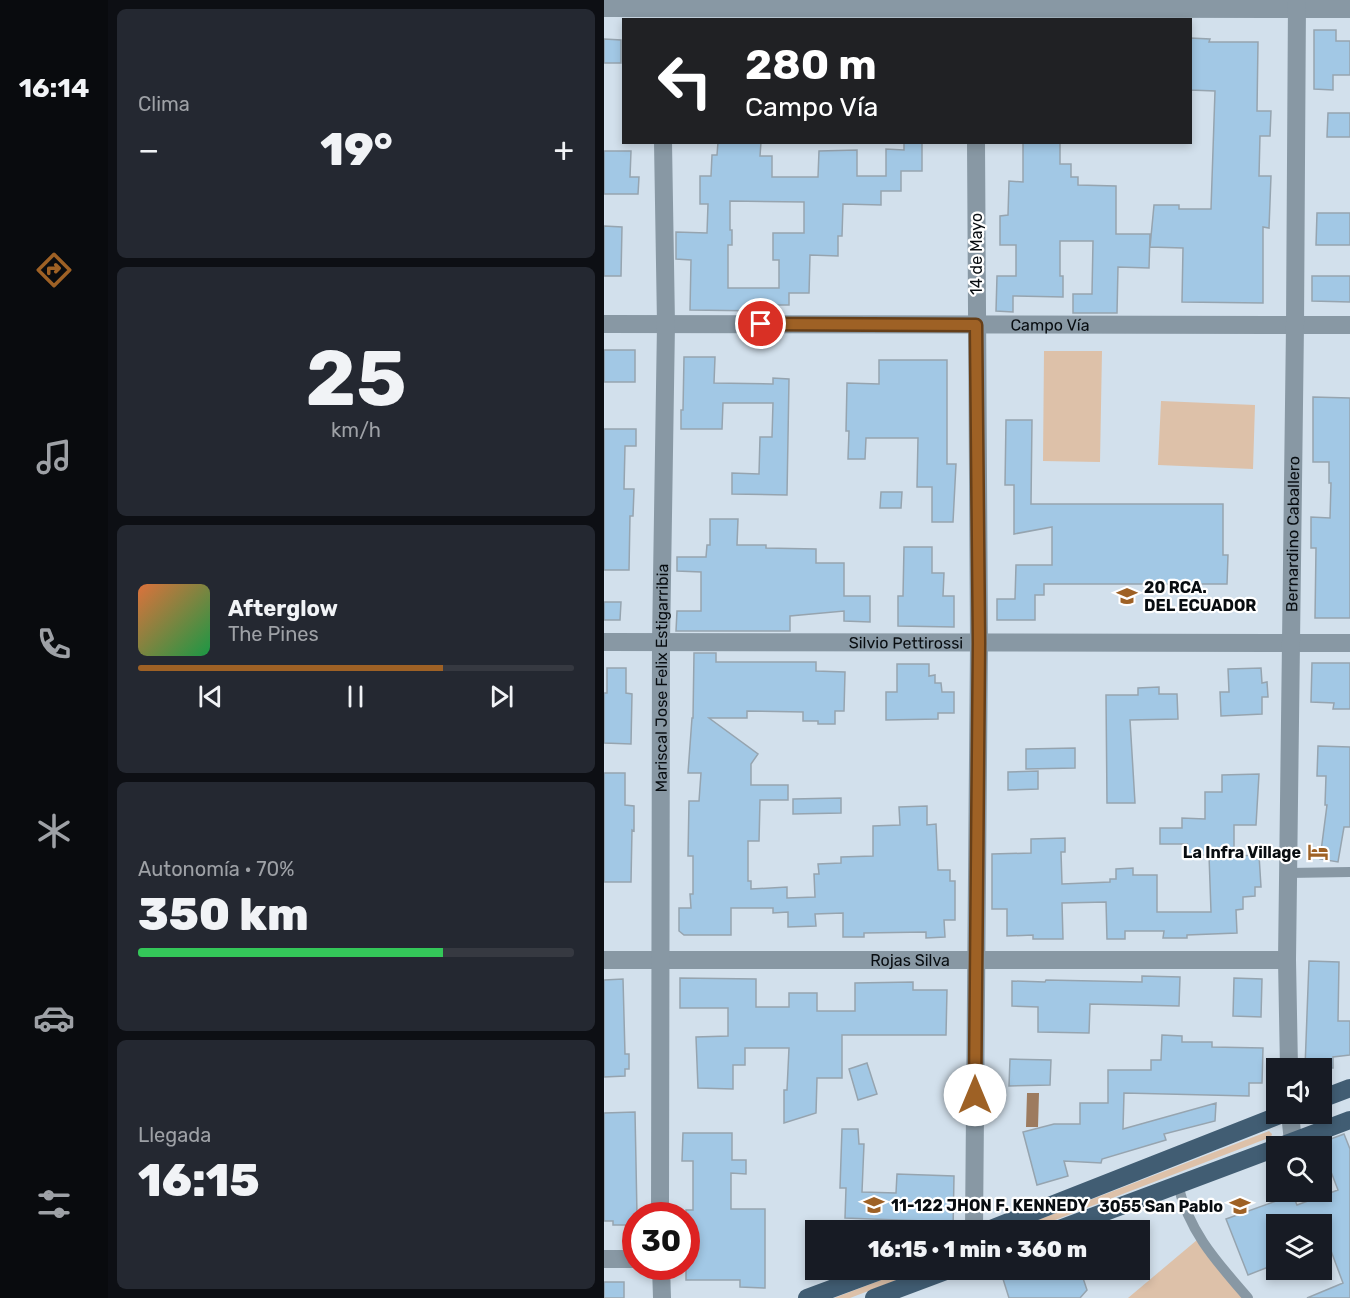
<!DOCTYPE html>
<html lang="es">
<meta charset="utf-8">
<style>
:root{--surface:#171b24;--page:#242831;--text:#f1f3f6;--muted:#9ea1a6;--line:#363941;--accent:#9e6125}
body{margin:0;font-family:Rubik,sans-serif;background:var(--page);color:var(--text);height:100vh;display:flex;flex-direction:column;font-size:22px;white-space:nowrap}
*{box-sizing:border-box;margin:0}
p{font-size:20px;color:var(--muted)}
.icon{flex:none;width:33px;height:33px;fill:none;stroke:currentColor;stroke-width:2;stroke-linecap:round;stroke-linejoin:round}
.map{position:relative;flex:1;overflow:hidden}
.panel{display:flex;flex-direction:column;gap:9px;padding:9px;background:#0d0f14;width:496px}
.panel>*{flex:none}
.hud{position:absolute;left:18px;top:18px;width:570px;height:126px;border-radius:0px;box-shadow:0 3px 9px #0003;background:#202124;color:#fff;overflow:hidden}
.fabs{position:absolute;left:662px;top:1058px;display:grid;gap:12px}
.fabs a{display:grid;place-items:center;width:66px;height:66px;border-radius:0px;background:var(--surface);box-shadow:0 3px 9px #0003;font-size:30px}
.speed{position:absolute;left:18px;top:1202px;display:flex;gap:12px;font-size:30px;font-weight:700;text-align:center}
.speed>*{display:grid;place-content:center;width:78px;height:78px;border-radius:50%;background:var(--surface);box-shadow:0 3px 9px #0003;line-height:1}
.speed .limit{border:9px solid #d22;background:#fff;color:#111}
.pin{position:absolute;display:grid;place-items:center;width:51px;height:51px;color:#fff;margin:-26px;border:3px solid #fff;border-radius:50%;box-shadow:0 2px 6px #0007}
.me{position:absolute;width:66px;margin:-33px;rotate:0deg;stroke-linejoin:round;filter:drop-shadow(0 0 4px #0008)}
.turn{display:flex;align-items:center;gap:21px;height:126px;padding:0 24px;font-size:27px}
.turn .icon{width:78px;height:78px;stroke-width:2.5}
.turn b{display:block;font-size:42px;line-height:51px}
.big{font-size:45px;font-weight:800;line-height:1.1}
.panel .card{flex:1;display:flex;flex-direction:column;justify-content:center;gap:9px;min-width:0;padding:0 21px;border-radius:9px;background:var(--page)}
.panel .dial{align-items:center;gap:0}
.dial b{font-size:78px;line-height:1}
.song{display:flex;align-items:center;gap:18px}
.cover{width:72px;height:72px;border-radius:9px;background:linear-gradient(135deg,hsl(20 70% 55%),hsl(140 70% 35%))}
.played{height:6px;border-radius:3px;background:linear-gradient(90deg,var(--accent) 70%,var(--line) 70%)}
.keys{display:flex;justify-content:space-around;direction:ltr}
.heat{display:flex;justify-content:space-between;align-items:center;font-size:33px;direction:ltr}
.charge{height:9px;border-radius:4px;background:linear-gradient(90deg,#34c759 70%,var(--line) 0)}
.trip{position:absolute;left:201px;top:1220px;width:345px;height:60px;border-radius:0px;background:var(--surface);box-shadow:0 3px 9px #0003;font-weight:800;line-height:60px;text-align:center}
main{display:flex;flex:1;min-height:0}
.menu{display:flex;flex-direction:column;width:108px;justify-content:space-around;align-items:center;background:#090b0e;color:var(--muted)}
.menu .icon{width:42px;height:42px}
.menu .active{color:var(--accent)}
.menu b{font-size:27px;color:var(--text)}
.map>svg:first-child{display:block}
.green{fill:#ddc1a9}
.water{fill:#9d7b5f}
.building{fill:#a2c8e5;stroke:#96a4af;stroke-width:1.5;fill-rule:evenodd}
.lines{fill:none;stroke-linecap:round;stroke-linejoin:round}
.lane{stroke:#8898a4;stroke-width:10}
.street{stroke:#8898a4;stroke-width:18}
.primary{stroke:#415d73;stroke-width:18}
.route-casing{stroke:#673f18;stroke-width:15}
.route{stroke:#9e6125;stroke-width:10}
.labels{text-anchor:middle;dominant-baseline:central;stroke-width:4.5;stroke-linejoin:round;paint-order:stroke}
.street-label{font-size:16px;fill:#080d11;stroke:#fff}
.poi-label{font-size:16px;font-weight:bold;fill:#080d11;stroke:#fff;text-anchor:start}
</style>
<main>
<nav class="menu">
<b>16:14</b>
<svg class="icon active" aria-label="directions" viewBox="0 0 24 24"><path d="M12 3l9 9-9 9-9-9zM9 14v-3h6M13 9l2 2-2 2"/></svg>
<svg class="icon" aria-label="music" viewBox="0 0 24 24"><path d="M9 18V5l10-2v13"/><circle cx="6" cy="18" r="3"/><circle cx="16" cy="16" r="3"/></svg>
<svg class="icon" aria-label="phone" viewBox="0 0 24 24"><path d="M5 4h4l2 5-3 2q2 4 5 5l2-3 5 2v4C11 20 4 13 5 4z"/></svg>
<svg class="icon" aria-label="climate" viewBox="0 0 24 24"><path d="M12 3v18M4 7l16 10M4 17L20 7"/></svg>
<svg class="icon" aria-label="car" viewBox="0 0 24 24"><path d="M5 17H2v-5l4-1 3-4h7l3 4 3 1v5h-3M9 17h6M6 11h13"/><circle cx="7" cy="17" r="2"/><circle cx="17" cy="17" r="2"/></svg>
<svg class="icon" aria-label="filters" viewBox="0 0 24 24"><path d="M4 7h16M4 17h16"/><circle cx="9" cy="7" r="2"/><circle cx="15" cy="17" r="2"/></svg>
</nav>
<section class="panel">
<div class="card"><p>Clima</p>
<div class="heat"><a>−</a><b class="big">19°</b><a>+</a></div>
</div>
<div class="card dial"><b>25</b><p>km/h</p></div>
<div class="card">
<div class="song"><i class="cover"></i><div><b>Afterglow</b><p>The Pines</p></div></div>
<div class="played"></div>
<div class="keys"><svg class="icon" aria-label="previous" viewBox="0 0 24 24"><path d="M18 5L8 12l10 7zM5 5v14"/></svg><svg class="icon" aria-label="pause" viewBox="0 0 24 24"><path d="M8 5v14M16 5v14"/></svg><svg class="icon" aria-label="next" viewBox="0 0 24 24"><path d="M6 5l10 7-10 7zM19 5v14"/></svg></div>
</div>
<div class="card"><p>Autonomía · 70%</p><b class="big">350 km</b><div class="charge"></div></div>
<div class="card"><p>Llegada</p><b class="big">16:15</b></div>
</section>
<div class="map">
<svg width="746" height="1298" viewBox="0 0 746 1298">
<rect width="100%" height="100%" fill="#d2e0ec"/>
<path class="green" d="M 440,351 L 498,351 L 496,462 L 439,461 Z
M 557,401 L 651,405 L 649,469 L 554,465 Z
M 665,1131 L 668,1134 L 667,1137 L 425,1230 L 408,1230 Z
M 593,1240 L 641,1298 L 524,1298 Z
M 306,1269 L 322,1269 L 246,1298 L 230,1298 Z"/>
<path class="water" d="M 423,1093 L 435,1093 L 434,1127 L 422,1127 Z"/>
<path class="building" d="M 710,30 L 732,30 L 732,41 L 746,41 L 746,75 L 729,75 L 729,90 L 710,89 Z
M 586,38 L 606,39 L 605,42 L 654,42 L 653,111 L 667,111 L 666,136 L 656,136 L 655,176 L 667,176 L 665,228 L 659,227 L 659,303 L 578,302 L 579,248 L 546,247 L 550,205 L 575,205 L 575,209 L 607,209 L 611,91 L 586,90 Z
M 0,39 L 17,40 L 17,63 L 0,63 Z
M 724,113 L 746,113 L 746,137 L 723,137 Z
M 114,142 L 157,142 L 156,156 L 168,156 L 168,177 L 214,177 L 215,151 L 253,150 L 253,176 L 282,176 L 282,149 L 300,150 L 300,142 L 318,142 L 318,171 L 297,171 L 297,191 L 277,191 L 277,205 L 239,204 L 238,236 L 234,236 L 234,256 L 206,255 L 205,293 L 185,293 L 185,305 L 158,305 L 158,311 L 86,310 L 87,260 L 72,259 L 72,232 L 103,233 L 104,204 L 96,204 L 96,176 L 107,176 L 108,155 L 113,155 ZM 126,201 L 200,202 L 200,233 L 169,233 L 169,260 L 175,260 L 175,288 L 124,288 L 124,245 L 128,245 L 128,230 L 126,230 Z
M 419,142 L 456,142 L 456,164 L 467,164 L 467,177 L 474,177 L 474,185 L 512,186 L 512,234 L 546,234 L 545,268 L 514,267 L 513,313 L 469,313 L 469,294 L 488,294 L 489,241 L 456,241 L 456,276 L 459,276 L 459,297 L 409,296 L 409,312 L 392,311 L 393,276 L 412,276 L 412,245 L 396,245 L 396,216 L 404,215 L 405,181 L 419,182 Z
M 0,151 L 27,151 L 26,177 L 35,177 L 34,194 L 0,194 Z
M 713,213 L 746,213 L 746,245 L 712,245 Z
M 0,226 L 18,227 L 17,276 L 0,276 Z
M 708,276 L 746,276 L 746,302 L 708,301 Z
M 0,350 L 31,350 L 31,382 L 0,382 Z
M 80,357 L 111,357 L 110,383 L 169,384 L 169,378 L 185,379 L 183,495 L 128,494 L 128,473 L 155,474 L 156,437 L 168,437 L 169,403 L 119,403 L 118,429 L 77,429 L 77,410 L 79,410 Z
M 275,360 L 343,360 L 343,464 L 352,464 L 349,522 L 328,522 L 328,487 L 313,487 L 314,438 L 262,438 L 261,459 L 244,459 L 245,431 L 242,431 L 243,383 L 275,384 Z
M 709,397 L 746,398 L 746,618 L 711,618 L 712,548 L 707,548 L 707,517 L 726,518 L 727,483 L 725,483 L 725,462 L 709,462 Z
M 402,420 L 428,420 L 427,504 L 619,504 L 619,555 L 624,555 L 623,584 L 440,584 L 440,595 L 431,595 L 431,620 L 393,620 L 393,599 L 411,599 L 412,565 L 448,565 L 448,527 L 410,534 L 410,485 L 401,485 Z
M 0,429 L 32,429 L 32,446 L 21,446 L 20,489 L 30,489 L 29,516 L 26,516 L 25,570 L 0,570 Z
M 277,492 L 298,492 L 297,508 L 276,508 Z
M 106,519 L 134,519 L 133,545 L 162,545 L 162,548 L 212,549 L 212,563 L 240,563 L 240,596 L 266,596 L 266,622 L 240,621 L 240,611 L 186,616 L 186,631 L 72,631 L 73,611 L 97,611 L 97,572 L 73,571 L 73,557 L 102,557 L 103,545 L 106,545 Z
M 300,547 L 328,547 L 328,573 L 340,573 L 339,596 L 350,596 L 350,627 L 294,626 L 294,596 L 299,596 Z
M 0,602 L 17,602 L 16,620 L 0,620 Z
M 90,653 L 112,653 L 112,662 L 212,662 L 212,671 L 241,672 L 240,711 L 231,711 L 231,724 L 214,724 L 214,721 L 199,721 L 199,712 L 143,711 L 143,718 L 105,718 L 154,754 L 147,764 L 147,785 L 184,785 L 184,800 L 156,800 L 155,841 L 144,841 L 144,881 L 147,881 L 147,889 L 183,887 L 183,898 L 211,897 L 210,874 L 215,874 L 214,864 L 237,863 L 237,857 L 269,856 L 269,826 L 296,825 L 295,807 L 323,806 L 323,825 L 332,824 L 334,870 L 346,870 L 346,881 L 351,881 L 351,920 L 340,920 L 341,937 L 322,938 L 322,932 L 260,933 L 260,937 L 239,937 L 239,913 L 211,914 L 212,926 L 184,927 L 184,912 L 169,913 L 169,908 L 127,908 L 127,935 L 80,935 L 75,931 L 75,908 L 87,908 L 86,894 L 89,894 L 89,856 L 84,856 L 85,801 L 95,801 L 97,773 L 84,773 L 88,718 L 89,718 Z
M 708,663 L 746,663 L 746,709 L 729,709 L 730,703 L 707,702 Z
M 293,664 L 325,664 L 325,676 L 331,675 L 331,683 L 337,683 L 338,692 L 350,692 L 350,713 L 334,713 L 334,719 L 282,720 L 282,692 L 293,692 Z
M 3,668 L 22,668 L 22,693 L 28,694 L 27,744 L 0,743 L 0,693 L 3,693 Z
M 657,668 L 658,683 L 663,682 L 664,697 L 658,697 L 658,714 L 617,716 L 616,692 L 625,692 L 624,669 Z
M 555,687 L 555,694 L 573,694 L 574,719 L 526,720 L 531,803 L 503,803 L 502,695 L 534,695 L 534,688 Z
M 714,746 L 746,747 L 746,827 L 740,827 L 734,862 L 716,859 L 723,805 L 721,805 L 722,776 L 713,776 Z
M 471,748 L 471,768 L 422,769 L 422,749 Z
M 434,771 L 434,789 L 404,790 L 404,772 Z
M 0,773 L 21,773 L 21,805 L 30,806 L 30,831 L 28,830 L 27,882 L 0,882 Z
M 655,774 L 652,825 L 630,825 L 630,856 L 655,855 L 657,887 L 651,887 L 651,896 L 639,897 L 639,909 L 632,910 L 633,933 L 583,935 L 583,938 L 559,938 L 560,931 L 521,931 L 521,939 L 503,939 L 502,902 L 458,903 L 459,939 L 429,939 L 429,935 L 403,936 L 403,909 L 388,909 L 388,854 L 427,853 L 427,839 L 461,838 L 461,852 L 457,852 L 458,884 L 506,882 L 506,879 L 512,879 L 512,869 L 529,868 L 529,875 L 553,875 L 553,912 L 607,912 L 605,855 L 583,855 L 583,844 L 556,844 L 556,828 L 578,828 L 578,818 L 601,819 L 601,792 L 618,792 L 618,775 Z
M 237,798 L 237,813 L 189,814 L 189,799 Z
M 705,961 L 735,962 L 734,1021 L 746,1021 L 746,1055 L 729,1057 L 729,1068 L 701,1068 Z
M 538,976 L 576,977 L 575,1006 L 486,1004 L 485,1033 L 434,1032 L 434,1007 L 408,1006 L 408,981 L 441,982 L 442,980 L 538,982 Z
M 76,978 L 152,979 L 152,1007 L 185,1007 L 185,993 L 213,993 L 213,1011 L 251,1011 L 251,983 L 309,982 L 309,990 L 343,990 L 342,1035 L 238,1035 L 238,1078 L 213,1078 L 212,1113 L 180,1123 L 180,1090 L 183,1090 L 185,1048 L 141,1048 L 141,1065 L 129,1065 L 129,1089 L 94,1088 L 92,1037 L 124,1036 L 124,1008 L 76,1008 Z
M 630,978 L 658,979 L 657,1017 L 629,1016 Z
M 19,979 L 21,1054 L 25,1054 L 25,1069 L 21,1069 L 21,1076 L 0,1077 L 0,980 Z
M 558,1035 L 578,1036 L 578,1042 L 608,1042 L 608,1047 L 659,1048 L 658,1083 L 645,1083 L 645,1096 L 520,1093 L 519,1129 L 612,1103 L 611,1121 L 560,1134 L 562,1140 L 498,1159 L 497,1163 L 460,1161 L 464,1176 L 433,1185 L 419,1132 L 450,1124 L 476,1124 L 476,1103 L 504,1103 L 504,1070 L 547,1070 L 547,1060 L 557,1060 Z
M 406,1059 L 447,1060 L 446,1085 L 405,1086 Z
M 263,1063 L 273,1094 L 254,1100 L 245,1069 Z
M 31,1112 L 33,1215 L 32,1215 L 32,1225 L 9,1225 L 9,1221 L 0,1221 L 0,1113 Z
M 238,1129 L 254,1129 L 255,1144 L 260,1144 L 258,1192 L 292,1193 L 293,1174 L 350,1176 L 349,1230 L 320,1230 L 320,1221 L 241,1218 L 242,1188 L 236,1188 Z
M 79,1133 L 128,1133 L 128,1160 L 142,1160 L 142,1174 L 127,1173 L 127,1209 L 161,1209 L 161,1288 L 136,1287 L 136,1280 L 82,1280 L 82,1210 L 89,1210 L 89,1161 L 78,1161 Z
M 740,1134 L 746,1149 L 746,1298 L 703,1298 L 739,1283 L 717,1224 L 672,1224 L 672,1264 L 644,1275 L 622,1219 L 689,1195 L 693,1205 L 734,1190 L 716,1143 Z
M 426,1269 L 476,1269 L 483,1290 L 476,1298 L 405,1298 L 399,1279 Z
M 0,1282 L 20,1282 L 20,1298 L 0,1298 Z"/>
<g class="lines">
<path class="lane" d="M 684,873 L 746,872
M 574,1185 C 585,1232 613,1262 644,1298"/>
<g class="street">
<path d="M 0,8 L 746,9"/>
<path id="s1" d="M 0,324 L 746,325"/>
<path id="s2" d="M 0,642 L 746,643"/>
<path id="s3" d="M 0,960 L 683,960"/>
<path id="s4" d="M 685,1068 L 683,960 L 691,325 L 693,0"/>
<path d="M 686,1113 L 689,1142"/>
<path id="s5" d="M 56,1215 L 57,642 L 62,324 L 59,142"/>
<path d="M 370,1230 L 375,643 L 372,142"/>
<path d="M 0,1259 L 32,1259"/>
<path d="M 57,1266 L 58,1298"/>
</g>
<path class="primary" d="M 717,1099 L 746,1088
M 677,1146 L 746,1120
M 384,1230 L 681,1113
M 453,1230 L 672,1148
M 203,1298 L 281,1269
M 270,1298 L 347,1269"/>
</g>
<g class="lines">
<g class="route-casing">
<path id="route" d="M 157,324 L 372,325 L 375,643 L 371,1095"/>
</g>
<use href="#route" class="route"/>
</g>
<defs>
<g id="school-bare" transform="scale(1.62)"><path d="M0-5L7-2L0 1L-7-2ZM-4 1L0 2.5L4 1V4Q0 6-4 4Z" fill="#9e6125" stroke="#fff" stroke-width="2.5" paint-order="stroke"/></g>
<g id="hotel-bare" transform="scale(1.62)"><path d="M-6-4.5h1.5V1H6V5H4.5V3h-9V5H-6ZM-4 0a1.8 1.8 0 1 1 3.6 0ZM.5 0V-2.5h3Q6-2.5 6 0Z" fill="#9e6125" stroke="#fff" stroke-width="2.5" paint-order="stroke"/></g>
</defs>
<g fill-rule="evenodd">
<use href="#school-bare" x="523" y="596"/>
<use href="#hotel-bare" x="714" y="852"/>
<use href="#school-bare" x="270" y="1205"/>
<use href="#school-bare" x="636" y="1206"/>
</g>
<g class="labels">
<g class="street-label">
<text transform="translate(372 254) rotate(-90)">14 de Mayo</text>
<text stroke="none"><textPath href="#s1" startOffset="446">Campo Vía</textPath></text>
<text stroke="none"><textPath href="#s4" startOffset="534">Bernardino Caballero</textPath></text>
<text stroke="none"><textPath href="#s2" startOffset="302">Silvio Pettirossi</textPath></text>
<text stroke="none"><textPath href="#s5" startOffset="537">Mariscal Jose Felix Estigarribia</textPath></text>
<text stroke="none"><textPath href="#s3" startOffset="306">Rojas Silva</textPath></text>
</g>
<g class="poi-label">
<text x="540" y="587">20 RCA.<tspan x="540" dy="18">DEL ECUADOR</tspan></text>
<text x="697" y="852" text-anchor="end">La Infra Village</text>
<text x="287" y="1205">11-122 JHON F. KENNEDY</text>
<text x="619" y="1206" text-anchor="end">3055 San Pablo</text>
</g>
</g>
</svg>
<div class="fabs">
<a><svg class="icon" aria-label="sound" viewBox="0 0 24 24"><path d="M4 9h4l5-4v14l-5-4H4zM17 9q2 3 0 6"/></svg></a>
<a><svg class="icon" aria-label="search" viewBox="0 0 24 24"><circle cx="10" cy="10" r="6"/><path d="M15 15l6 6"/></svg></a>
<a><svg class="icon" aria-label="layers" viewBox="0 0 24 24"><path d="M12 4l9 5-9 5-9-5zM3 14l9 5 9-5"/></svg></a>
</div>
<div class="speed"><div class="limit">30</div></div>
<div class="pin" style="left:157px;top:324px;background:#d93025"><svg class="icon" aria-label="arrive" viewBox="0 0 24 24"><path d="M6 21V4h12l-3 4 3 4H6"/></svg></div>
<svg class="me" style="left:371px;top:1095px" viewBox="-20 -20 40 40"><circle r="19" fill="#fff"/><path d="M0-13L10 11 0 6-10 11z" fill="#9e6125"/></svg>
<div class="trip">16:15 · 1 min · 360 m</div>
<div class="hud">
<div class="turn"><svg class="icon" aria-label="left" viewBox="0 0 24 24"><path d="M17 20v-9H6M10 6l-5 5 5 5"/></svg><div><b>280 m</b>Campo Vía</div></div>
</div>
</div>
</main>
